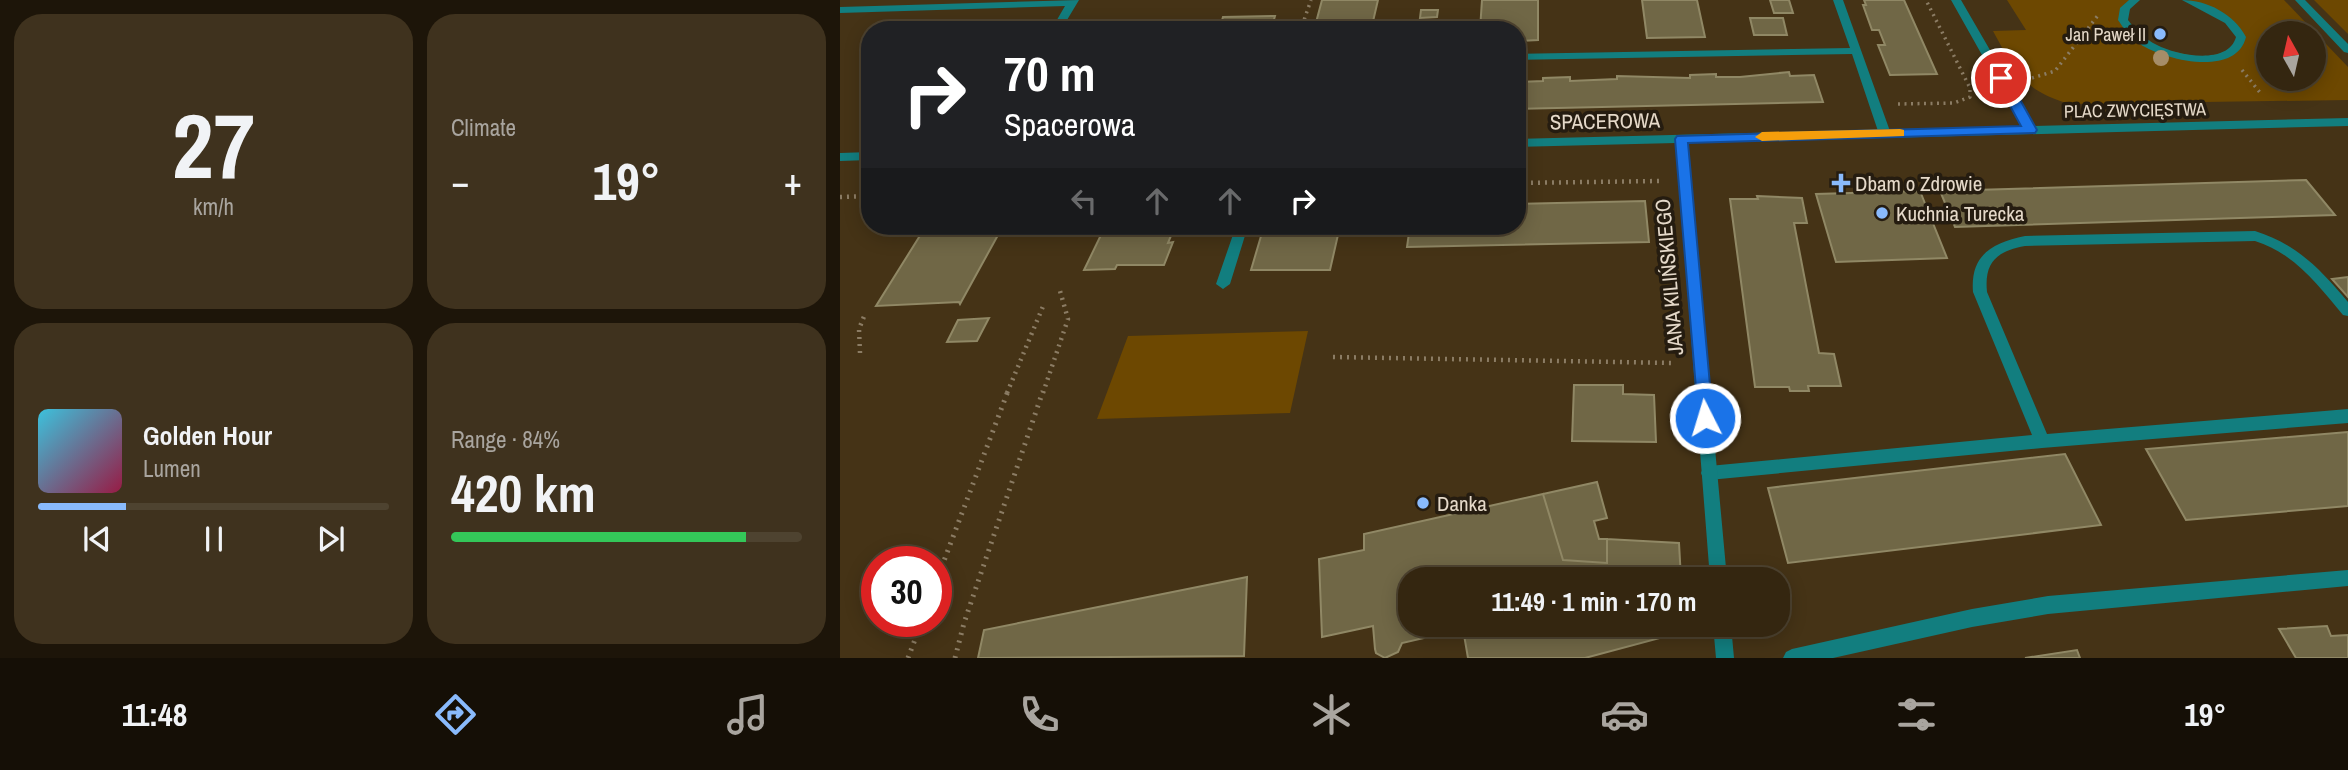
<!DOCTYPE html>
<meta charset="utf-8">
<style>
:root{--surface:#342610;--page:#3f321e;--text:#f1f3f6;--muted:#a9a59f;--line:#4e4330;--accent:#89bafc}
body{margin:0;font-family:"Archivo Narrow",sans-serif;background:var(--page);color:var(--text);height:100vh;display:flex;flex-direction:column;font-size:26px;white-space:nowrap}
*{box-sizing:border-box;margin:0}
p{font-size:23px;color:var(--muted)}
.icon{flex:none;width:38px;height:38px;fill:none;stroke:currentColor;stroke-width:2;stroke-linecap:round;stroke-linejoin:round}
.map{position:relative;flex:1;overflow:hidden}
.side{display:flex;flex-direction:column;gap:14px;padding:14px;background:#1d1509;width:840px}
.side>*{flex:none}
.hud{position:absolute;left:21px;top:21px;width:665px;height:214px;border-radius:28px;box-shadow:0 4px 18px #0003,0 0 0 2px var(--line);background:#202124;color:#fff;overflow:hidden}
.needle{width:46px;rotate:352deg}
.fabs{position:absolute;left:1416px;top:21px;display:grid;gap:14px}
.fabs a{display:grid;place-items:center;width:70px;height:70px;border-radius:50%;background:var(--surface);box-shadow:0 4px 18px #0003,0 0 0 2px var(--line);font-size:35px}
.speed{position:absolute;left:21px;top:546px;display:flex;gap:14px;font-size:35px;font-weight:700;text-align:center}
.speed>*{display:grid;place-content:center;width:91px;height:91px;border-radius:50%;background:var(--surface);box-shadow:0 4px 18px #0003,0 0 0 2px var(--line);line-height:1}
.speed .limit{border:10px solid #d22;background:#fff;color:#111}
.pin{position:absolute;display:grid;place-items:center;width:60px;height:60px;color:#fff;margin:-30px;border:4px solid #fff;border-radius:50%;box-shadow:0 2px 7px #0007}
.me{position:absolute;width:77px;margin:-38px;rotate:355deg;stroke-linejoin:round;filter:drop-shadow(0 0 5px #0008)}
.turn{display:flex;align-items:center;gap:24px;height:147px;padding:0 28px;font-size:32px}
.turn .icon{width:91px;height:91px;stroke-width:2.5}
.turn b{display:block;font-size:49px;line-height:60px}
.lanes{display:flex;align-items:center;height:66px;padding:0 28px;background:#0003;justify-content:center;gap:35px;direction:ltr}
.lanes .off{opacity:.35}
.big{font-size:52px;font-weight:800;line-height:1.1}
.side .tile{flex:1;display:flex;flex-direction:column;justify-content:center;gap:10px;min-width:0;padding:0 24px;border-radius:28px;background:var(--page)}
.side .dial{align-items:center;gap:0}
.dial b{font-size:91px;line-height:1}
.song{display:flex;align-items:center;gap:21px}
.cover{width:84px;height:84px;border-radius:10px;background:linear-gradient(135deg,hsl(190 70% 55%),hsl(340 70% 35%))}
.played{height:7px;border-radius:4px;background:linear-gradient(90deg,var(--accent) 25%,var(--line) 25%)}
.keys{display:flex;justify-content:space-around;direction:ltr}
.heat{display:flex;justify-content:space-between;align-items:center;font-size:38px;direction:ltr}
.charge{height:10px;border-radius:5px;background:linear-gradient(90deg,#34c759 84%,var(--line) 0)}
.side .tiles{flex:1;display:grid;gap:14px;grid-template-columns:repeat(2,1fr)}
.trip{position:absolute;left:558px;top:567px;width:392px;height:70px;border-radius:28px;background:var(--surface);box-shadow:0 4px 18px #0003,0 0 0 2px var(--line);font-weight:800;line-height:70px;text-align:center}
.tabs{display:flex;height:112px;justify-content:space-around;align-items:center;background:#150f06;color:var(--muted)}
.tabs .icon{width:49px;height:49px}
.tabs .current{color:var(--accent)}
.tabs b{font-size:32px;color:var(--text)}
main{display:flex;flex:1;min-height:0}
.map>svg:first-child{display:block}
.green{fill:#6d4801;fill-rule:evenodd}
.building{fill:#706746;stroke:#908865;stroke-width:2}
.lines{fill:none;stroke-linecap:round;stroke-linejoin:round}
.path-far2{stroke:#8b7c64;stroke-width:3.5;stroke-dasharray:2 4.5;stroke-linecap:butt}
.path-far1{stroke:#8b7c64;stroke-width:4.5;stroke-dasharray:2 5;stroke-linecap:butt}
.path{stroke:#8b7c64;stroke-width:5;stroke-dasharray:2 6;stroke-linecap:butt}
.lane{fill:#127e7f;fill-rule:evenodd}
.street{fill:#127e7f;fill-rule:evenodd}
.tree{fill:#a68d68}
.route{fill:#1a73e8;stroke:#114b97;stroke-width:2}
.slow{fill:#f59e0b}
.poi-dot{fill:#89bafc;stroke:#251c10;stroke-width:2.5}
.labels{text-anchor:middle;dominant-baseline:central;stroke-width:7;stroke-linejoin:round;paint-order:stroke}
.far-poi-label{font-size:18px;fill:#e5d9c9;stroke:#251c10;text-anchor:end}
.far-street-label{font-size:18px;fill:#e5d9c9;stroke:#251c10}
.street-label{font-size:21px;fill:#e5d9c9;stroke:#251c10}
.poi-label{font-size:21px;fill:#e5d9c9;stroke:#251c10;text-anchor:start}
</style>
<main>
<section class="side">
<div class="tiles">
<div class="tile dial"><b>27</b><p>km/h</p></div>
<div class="tile"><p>Climate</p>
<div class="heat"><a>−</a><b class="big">19°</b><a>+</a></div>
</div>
<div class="tile">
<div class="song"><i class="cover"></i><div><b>Golden Hour</b><p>Lumen</p></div></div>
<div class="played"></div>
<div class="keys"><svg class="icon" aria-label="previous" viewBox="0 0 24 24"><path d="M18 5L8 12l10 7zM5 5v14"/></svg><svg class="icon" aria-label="pause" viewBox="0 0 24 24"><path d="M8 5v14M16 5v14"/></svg><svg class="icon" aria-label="next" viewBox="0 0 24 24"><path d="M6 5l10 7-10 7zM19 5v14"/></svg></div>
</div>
<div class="tile"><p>Range · 84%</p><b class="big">420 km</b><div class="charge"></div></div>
</div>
</section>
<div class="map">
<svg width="1508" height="658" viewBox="0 0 1508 658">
<rect width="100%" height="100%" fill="#453316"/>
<path class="green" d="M 1167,0 L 1295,0 L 1283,20 L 1317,48 L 1363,58 L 1395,49 L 1398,32 L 1363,5 L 1347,0 L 1444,0 L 1508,67 L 1508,100 L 1229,104 C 1182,89 1176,73 1153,31 L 1186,30 ZM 1428,33 L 1474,33 L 1474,79 L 1428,79 Z
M 1474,0 L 1508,0 L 1508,34 Z
M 468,331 L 450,413 L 257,419 L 288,336 Z"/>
<path class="building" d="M 482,0 L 538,0 L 531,30 L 474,30 Z
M 642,0 L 698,0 L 698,40 L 677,41 L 677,30 L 640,30 Z
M 802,0 L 857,0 L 865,37 L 807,38 Z
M 930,0 L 949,0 L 953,13 L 934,13 Z
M 1024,0 L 1064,0 L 1097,74 L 1050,75 L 1038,45 L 1045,45 L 1039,30 L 1032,30 L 1023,5 L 1026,5 Z
M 581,10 L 598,10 L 597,17 L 580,18 Z
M 435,16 L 431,30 L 379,30 L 383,17 Z
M 910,18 L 943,18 L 947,35 L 914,35 Z
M 949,72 L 950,76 L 974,75 L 983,102 L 677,109 L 677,82 L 703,81 L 703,78 L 730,77 L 730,81 L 777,79 L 777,76 L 850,78 L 850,75 L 876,74 L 876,77 L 900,77 Z
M 1466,180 L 1495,215 L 1115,227 L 1100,191 Z
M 1080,191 L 1107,258 L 996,262 L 976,194 Z
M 917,196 L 962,198 L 967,223 L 954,223 L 979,353 L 994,354 L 1001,386 L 968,386 L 969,391 L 950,391 L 949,387 L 915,387 L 890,199 L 918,199 Z
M 805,201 L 809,242 L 567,247 L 570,226 L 677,226 L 677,204 Z
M 86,226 L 163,226 L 120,304 L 119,302 L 36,306 Z
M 260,226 L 335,226 L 328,243 L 333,242 L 324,265 L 277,265 L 275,269 L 244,270 L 261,235 L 256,235 Z
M 424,226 L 500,226 L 490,270 L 411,270 Z
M 1508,277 L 1508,297 L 1492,279 Z
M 149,318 L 137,341 L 107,342 L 118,320 Z
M 734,385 L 783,385 L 783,394 L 814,395 L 816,442 L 732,441 Z
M 1508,432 L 1508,506 L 1346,520 L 1306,449 Z
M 1225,454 L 1261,525 L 948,563 L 928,488 Z
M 757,482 L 767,518 L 754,521 L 759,539 L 767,539 L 767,563 L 723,560 L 703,494 Z
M 703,494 L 723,560 L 767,563 L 767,539 L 839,543 L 841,579 L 570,579 L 570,625 L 840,625 L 835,634 L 745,658 L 628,658 L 623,629 L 562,643 L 558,652 L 545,658 L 536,653 L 535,649 L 533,626 L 482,637 L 479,559 L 524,550 L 524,534 Z
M 407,577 L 404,656 L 138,658 L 144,630 Z
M 1487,626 L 1491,636 L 1508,635 L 1508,658 L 1456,658 L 1439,629 Z
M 1237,650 L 1240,658 L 1185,658 Z"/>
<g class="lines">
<path class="path-far2" d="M 449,30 L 463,23 L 471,0
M 1402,70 L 1422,95
M 1192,78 L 1215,71 L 1259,14
M 1058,104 L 1114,103 L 1130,97 L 1130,88 L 1086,0"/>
<path class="path-far1" d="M 677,183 L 820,181
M 0,197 L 30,196
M 20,353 L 19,329 L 25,314
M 493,357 L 834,363
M 167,393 L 204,304
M 203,393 L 228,319 L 220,291"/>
<path class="path" d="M 903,574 L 913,574
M 96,582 L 168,391
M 68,658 L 82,621
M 115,658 L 124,623 L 203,391"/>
<path class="lane" d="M 239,0 L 221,30 L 211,30 L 225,6 L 0,13 L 0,7 Z
M 993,0 L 1003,0 L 1051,134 L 1049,137 L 1045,138 L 1039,134 L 1012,54 L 677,60 L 677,54 L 1010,48 Z
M 396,226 L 408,226 L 390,284 L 383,289 L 376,284 Z
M 1415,231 C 1458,245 1479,268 1508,302 L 1508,316 L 1503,315 C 1478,285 1454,253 1415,241 L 1185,246 C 1157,251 1144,262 1147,292 L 1207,434 L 1508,409 L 1508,423 L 1202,448 L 869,480 L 863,478 L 861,473 L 863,468 L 869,466 L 1192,435 L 1133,292 C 1130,255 1152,243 1185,236 Z"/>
<path class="street" d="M 1111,0 L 1121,0 L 1194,126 L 1508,118 L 1508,126 L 847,143 L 887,579 L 870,579 L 836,143 L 677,147 L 677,139 L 1182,126 Z
M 1289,0 L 1300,0 L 1290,9 L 1288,20 C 1296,31 1305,39 1317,45 C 1336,55 1388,66 1396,37 L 1385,23 L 1342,0 C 1367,0 1394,14 1406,37 C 1396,78 1324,60 1300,44 C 1290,38 1284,29 1278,20 L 1280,8 Z
M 1455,0 L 1465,0 L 1508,44 L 1508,53 L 1504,52 Z
M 30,152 L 30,160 L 0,161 L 0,153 Z
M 1508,570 L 1508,586 L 1208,614 L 1132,627 L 993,658 L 943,658 L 946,652 L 952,649 L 1132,609 L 1208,596 Z
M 873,625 L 891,625 L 894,658 L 876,658 Z"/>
</g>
<circle class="tree" cx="1321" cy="58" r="8"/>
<path class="route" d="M 1161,74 L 1168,78 L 1197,130 L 1195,133 L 848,143 L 873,418 L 871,424 L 865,426 L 859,424 L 835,139 L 837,136 L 1181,126 L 1155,78 Z"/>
<path class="slow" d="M 1060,129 L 1064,130 L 1064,136 L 922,141 L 915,137 L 922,132 Z"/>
<g class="poi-dot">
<circle cx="1320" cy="34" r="7"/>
<path d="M997.5 172.5h7v7h7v7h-7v7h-7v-7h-7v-7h7z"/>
<circle cx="1042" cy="213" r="7"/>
<circle cx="583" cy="503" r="7"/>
</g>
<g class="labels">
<g class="far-poi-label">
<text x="1306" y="34">Jan Paweł II</text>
</g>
<g class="far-street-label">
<text transform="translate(1295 110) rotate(-1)">PLAC ZWYCIĘSTWA</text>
</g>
<g class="street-label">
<text transform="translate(765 121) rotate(-1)">SPACEROWA</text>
<text transform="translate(829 277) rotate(-95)">JANA KILIŃSKIEGO</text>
</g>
<g class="poi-label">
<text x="1015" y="183">Dbam o Zdrowie</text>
<text x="1056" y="213">Kuchnia Turecka</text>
<text x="597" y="503">Danka</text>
</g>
</g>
</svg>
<div class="fabs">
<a><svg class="needle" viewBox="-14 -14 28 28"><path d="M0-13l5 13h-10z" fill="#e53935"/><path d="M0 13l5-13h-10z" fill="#a9a59f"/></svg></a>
</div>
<div class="speed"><div class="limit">30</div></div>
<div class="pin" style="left:1161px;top:78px;background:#d93025"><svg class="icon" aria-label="arrive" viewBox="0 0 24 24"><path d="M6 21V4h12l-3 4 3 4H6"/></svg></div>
<svg class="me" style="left:865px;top:418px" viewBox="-20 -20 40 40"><circle r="17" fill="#1a73e8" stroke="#fff" stroke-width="3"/><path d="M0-11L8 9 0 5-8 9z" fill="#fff"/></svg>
<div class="trip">11:49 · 1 min · 170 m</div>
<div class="hud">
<div class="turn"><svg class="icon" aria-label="right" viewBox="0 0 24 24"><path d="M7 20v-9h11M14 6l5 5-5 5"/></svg><div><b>70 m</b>Spacerowa</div></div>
<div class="lanes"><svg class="icon off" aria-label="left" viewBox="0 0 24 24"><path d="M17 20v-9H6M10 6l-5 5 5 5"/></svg><svg class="icon off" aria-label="ahead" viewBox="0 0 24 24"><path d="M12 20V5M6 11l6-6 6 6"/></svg><svg class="icon off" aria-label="ahead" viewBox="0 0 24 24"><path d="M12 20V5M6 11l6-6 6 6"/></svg><svg class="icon" aria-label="right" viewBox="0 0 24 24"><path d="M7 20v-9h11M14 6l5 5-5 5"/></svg></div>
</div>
</div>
</main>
<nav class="tabs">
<b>11:48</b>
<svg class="icon current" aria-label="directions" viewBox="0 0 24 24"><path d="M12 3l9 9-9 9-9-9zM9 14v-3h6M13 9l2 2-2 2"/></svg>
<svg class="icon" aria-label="music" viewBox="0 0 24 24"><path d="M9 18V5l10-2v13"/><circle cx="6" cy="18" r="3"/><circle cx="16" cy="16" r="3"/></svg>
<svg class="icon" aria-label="phone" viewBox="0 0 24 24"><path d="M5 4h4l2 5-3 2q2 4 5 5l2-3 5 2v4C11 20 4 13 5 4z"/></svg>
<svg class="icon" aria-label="climate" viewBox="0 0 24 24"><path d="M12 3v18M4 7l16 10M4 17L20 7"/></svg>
<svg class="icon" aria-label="car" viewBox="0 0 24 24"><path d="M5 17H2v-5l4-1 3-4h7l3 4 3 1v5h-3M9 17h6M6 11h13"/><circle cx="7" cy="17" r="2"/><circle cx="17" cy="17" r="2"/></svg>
<svg class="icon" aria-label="filters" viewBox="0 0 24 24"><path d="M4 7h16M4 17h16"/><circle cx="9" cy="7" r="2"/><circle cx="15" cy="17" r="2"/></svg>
<b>19°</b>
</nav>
